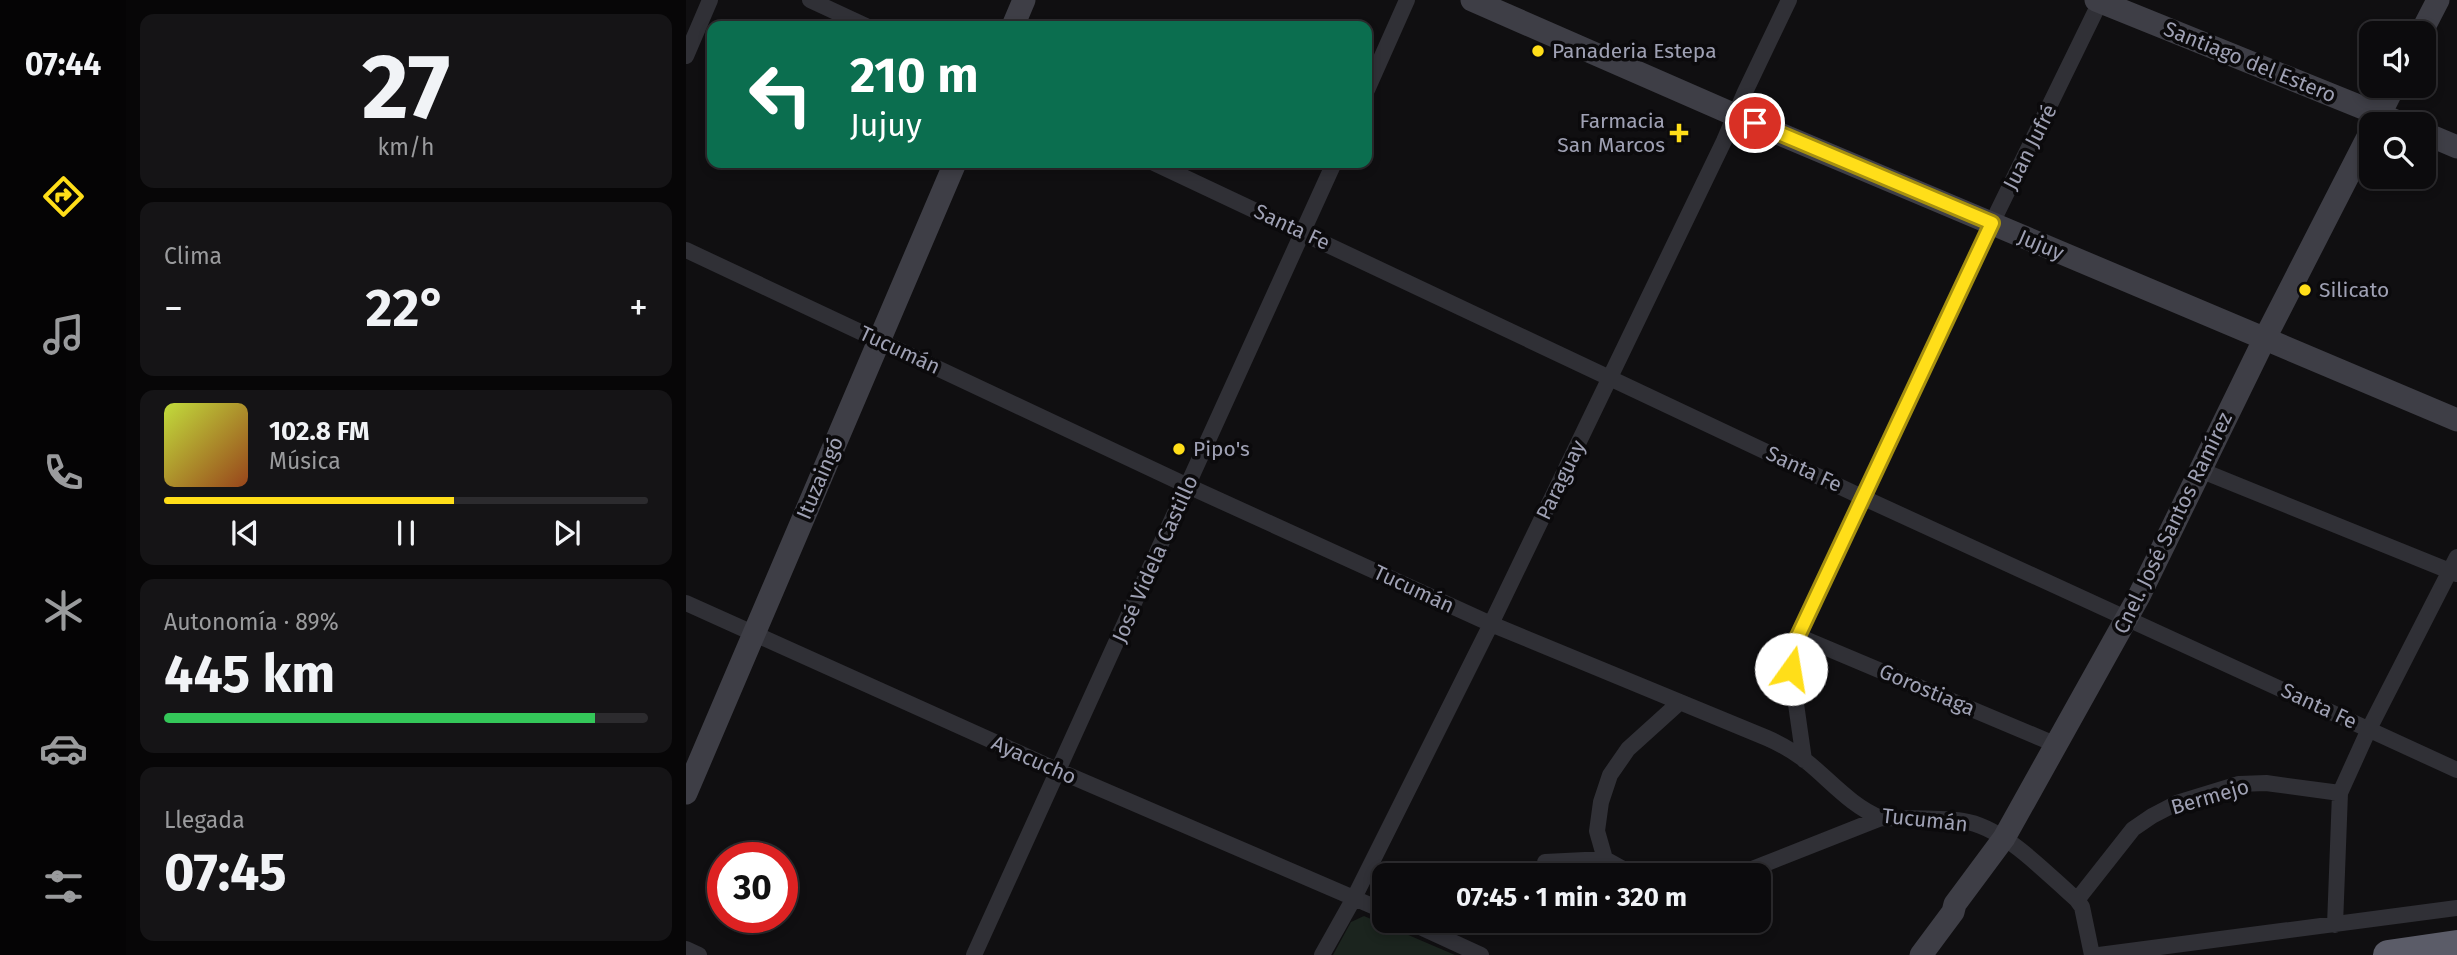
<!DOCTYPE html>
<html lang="es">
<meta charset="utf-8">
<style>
:root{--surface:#0c0b0d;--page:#151416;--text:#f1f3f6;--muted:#9a9b9d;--line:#2c2b2e;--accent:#ffde19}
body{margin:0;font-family:"Fira Sans",sans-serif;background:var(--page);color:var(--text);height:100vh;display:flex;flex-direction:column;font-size:26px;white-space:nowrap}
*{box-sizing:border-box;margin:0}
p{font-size:23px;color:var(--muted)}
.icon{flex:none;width:38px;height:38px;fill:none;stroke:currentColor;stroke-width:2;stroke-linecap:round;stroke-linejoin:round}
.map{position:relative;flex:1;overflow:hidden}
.details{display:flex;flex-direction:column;gap:14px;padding:14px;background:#070607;width:560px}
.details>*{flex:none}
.guide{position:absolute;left:21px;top:21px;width:665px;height:147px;border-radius:14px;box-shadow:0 4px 10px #0003,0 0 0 2px var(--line);background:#0b6e4f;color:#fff;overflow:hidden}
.tools{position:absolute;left:1673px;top:21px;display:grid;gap:14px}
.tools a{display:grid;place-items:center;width:77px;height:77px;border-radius:14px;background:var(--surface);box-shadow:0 4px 10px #0003,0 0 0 2px var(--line);font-size:35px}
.speed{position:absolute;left:21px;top:842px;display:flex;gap:14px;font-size:35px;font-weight:700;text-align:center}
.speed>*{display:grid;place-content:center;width:91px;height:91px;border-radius:50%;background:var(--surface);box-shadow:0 4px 10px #0003,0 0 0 2px var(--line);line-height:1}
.speed .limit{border:10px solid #d22;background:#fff;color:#111}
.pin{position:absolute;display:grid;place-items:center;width:60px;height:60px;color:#fff;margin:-30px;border:4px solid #fff;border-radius:50%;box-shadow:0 2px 7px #0007}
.me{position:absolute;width:77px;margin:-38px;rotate:13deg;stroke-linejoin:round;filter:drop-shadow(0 0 5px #0008)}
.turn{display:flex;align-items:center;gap:24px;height:147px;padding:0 28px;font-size:32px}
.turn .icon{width:91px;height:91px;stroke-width:2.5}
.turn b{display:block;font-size:49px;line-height:60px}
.big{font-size:52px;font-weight:700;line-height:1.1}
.details .card{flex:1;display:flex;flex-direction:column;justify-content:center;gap:10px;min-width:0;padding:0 24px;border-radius:14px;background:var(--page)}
.details .dial{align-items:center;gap:0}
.dial b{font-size:91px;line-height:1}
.song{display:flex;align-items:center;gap:21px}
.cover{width:84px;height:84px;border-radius:10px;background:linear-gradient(135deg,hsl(70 70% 55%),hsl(20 70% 35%))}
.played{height:7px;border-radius:4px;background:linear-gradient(90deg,var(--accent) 60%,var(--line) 60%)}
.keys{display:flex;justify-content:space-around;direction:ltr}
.heat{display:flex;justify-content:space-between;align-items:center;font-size:38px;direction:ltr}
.charge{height:10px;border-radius:5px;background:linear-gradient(90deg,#34c759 89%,var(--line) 0)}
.trip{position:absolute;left:686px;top:863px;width:399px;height:70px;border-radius:14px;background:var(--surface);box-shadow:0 4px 10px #0003,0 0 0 2px var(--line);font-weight:700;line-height:70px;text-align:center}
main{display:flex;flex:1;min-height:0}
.tab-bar{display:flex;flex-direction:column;width:126px;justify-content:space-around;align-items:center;background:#050405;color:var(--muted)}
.tab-bar .icon{width:49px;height:49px}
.tab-bar .active{color:var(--accent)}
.tab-bar b{font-size:32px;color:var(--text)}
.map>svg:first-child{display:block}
.green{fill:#1b241e}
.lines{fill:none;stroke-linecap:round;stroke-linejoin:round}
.street{stroke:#303036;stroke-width:16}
.secondary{stroke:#3e3e46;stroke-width:23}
.highway{stroke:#5b5c68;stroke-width:30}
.route-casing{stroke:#a69010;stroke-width:18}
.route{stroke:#ffde19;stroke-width:12}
.poi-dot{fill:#ffde19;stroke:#0b0a0c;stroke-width:2.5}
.labels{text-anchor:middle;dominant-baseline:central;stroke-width:7;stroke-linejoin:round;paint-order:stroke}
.poi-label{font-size:21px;fill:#9fa1b4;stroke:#0b0a0c;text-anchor:start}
.street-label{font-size:21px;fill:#9fa1b4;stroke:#0b0a0c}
</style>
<main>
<nav class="tab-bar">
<b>07:44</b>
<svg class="icon active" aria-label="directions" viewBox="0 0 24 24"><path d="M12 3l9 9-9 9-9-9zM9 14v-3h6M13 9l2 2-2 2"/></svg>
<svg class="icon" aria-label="music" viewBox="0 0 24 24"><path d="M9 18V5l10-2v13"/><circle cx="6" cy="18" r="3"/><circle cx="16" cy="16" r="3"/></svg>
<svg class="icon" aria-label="phone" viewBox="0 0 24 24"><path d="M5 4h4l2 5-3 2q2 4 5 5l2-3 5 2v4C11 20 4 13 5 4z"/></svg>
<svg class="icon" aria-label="climate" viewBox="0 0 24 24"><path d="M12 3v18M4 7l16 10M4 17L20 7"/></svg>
<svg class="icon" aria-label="car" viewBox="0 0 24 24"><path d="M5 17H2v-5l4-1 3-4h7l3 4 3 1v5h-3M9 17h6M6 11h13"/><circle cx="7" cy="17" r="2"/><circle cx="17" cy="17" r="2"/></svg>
<svg class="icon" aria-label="filters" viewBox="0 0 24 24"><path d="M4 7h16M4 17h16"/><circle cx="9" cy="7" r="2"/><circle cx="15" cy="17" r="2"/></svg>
</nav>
<section class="details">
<div class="card dial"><b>27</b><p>km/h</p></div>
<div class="card"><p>Clima</p>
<div class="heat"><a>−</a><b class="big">22°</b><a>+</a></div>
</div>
<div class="card">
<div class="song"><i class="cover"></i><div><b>102.8 FM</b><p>Música</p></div></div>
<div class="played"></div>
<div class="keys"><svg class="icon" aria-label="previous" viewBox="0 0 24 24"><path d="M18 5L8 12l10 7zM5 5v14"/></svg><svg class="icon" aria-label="pause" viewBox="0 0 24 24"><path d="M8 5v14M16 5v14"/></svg><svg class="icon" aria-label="next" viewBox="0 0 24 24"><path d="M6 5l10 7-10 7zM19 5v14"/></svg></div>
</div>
<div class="card"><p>Autonomía · 89%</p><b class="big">445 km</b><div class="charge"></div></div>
<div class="card"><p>Llegada</p><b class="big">07:45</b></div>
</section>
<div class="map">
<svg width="1771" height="955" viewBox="0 0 1771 955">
<rect width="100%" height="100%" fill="#100f11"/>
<path class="green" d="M 678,916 L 769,955 L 647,955 L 665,922 Z"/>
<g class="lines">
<path class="street" d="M 124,0 L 180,26
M 0,56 L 24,0
M 681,90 L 721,0
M 468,163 L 1178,498 L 1771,770
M 0,250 L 502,486 L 805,624 L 1081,738 C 1095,744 1108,752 1120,761 C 1144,780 1165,806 1195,818 C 1222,819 1250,817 1277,821 C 1318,827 1360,873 1391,900 L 1396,907 L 1406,955
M 1514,470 L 1771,574
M 0,603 L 373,771 L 698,911
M 1112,636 L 1371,745
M 1118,760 L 1105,669 L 1105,654 L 1110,640 L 1306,223 L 1415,0
M 859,862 L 919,859
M 948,875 L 919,859 L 911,831 L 915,802 L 924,775 L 942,749 L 994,702
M 1051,875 L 1195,818
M 1391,900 L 1447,829 L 1466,816 L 1491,803 L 1553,784 L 1580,783 L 1654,793
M 719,920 L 795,955
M 1649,925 L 1654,793 L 1683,729 L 1771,557
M 0,949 L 13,955
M 288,955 L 648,163
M 636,955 L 668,898 L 805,624 L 1038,141 L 1059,92 L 1103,0
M 1413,955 L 1771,908"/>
<path class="secondary" d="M 786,0 L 1049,115 L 1771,420
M 1410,0 L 1717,124
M 327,26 L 338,0
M 1735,33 L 1752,0
M 1689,124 L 1708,86
M 1738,133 L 1771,147
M 0,793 L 269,163
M 1235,955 L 1267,912 L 1269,904 L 1318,838 L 1453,596 L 1578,340 L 1685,131"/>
<path class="highway" d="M 1702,955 L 1771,945"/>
</g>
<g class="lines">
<g class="route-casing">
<path id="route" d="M 1069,123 L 1306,223 L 1112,636 L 1105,654 L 1105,669"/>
</g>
<use href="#route" class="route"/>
</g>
<g class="poi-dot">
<circle cx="852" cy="51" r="7"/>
<path d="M989.5 122.5h7v7h7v7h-7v7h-7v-7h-7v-7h7z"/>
<circle cx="1619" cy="290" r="7"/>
<circle cx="493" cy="449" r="7"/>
</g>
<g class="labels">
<g class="poi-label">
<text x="866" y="51">Panaderia Estepa</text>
<text x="979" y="121" text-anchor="end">Farmacia<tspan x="979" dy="24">San Marcos</tspan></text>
<text x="1633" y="290">Silicato</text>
<text x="507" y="449">Pipo's</text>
</g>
<g class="street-label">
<text transform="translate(1564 62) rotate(22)">Santiago del Estero</text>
<text transform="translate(1344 147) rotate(-63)">Juan Jufré</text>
<text transform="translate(606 227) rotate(25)">Santa Fe</text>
<text transform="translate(1355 245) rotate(23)">Jujuy</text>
<text transform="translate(214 350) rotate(25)">Tucumán</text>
<text transform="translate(1118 469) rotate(25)">Santa Fe</text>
<text transform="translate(134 478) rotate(-67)">Ituzaingó</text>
<text transform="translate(875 480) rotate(-64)">Paraguay</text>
<text transform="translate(1487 523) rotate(-64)">Cnel. José Santos Ramírez</text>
<text transform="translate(469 559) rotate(-66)">José Videla Castillo</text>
<text transform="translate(728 589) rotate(25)">Tucumán</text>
<text transform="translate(1241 690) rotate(23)">Gorostiaga</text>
<text transform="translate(1633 706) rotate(25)">Santa Fe</text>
<text transform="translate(348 760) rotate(24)">Ayacucho</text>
<text transform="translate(1524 797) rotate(-16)">Bermejo</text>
<text transform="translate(1239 820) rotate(6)">Tucumán</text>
</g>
</g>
</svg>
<div class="tools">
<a><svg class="icon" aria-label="sound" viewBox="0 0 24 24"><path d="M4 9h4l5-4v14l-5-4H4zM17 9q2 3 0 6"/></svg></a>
<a><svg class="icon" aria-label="search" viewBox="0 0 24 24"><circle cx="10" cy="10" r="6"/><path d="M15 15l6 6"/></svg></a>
</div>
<div class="speed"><div class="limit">30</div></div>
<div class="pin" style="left:1069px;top:123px;background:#d93025"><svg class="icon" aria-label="arrive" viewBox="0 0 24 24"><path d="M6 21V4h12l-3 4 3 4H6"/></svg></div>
<svg class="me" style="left:1105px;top:669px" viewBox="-20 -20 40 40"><circle r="19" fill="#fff"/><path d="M0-13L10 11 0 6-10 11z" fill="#ffde19"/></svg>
<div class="trip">07:45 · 1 min · 320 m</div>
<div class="guide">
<div class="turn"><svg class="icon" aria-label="left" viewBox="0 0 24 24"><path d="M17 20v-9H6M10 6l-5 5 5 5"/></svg><div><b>210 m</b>Jujuy</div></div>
</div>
</div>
</main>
